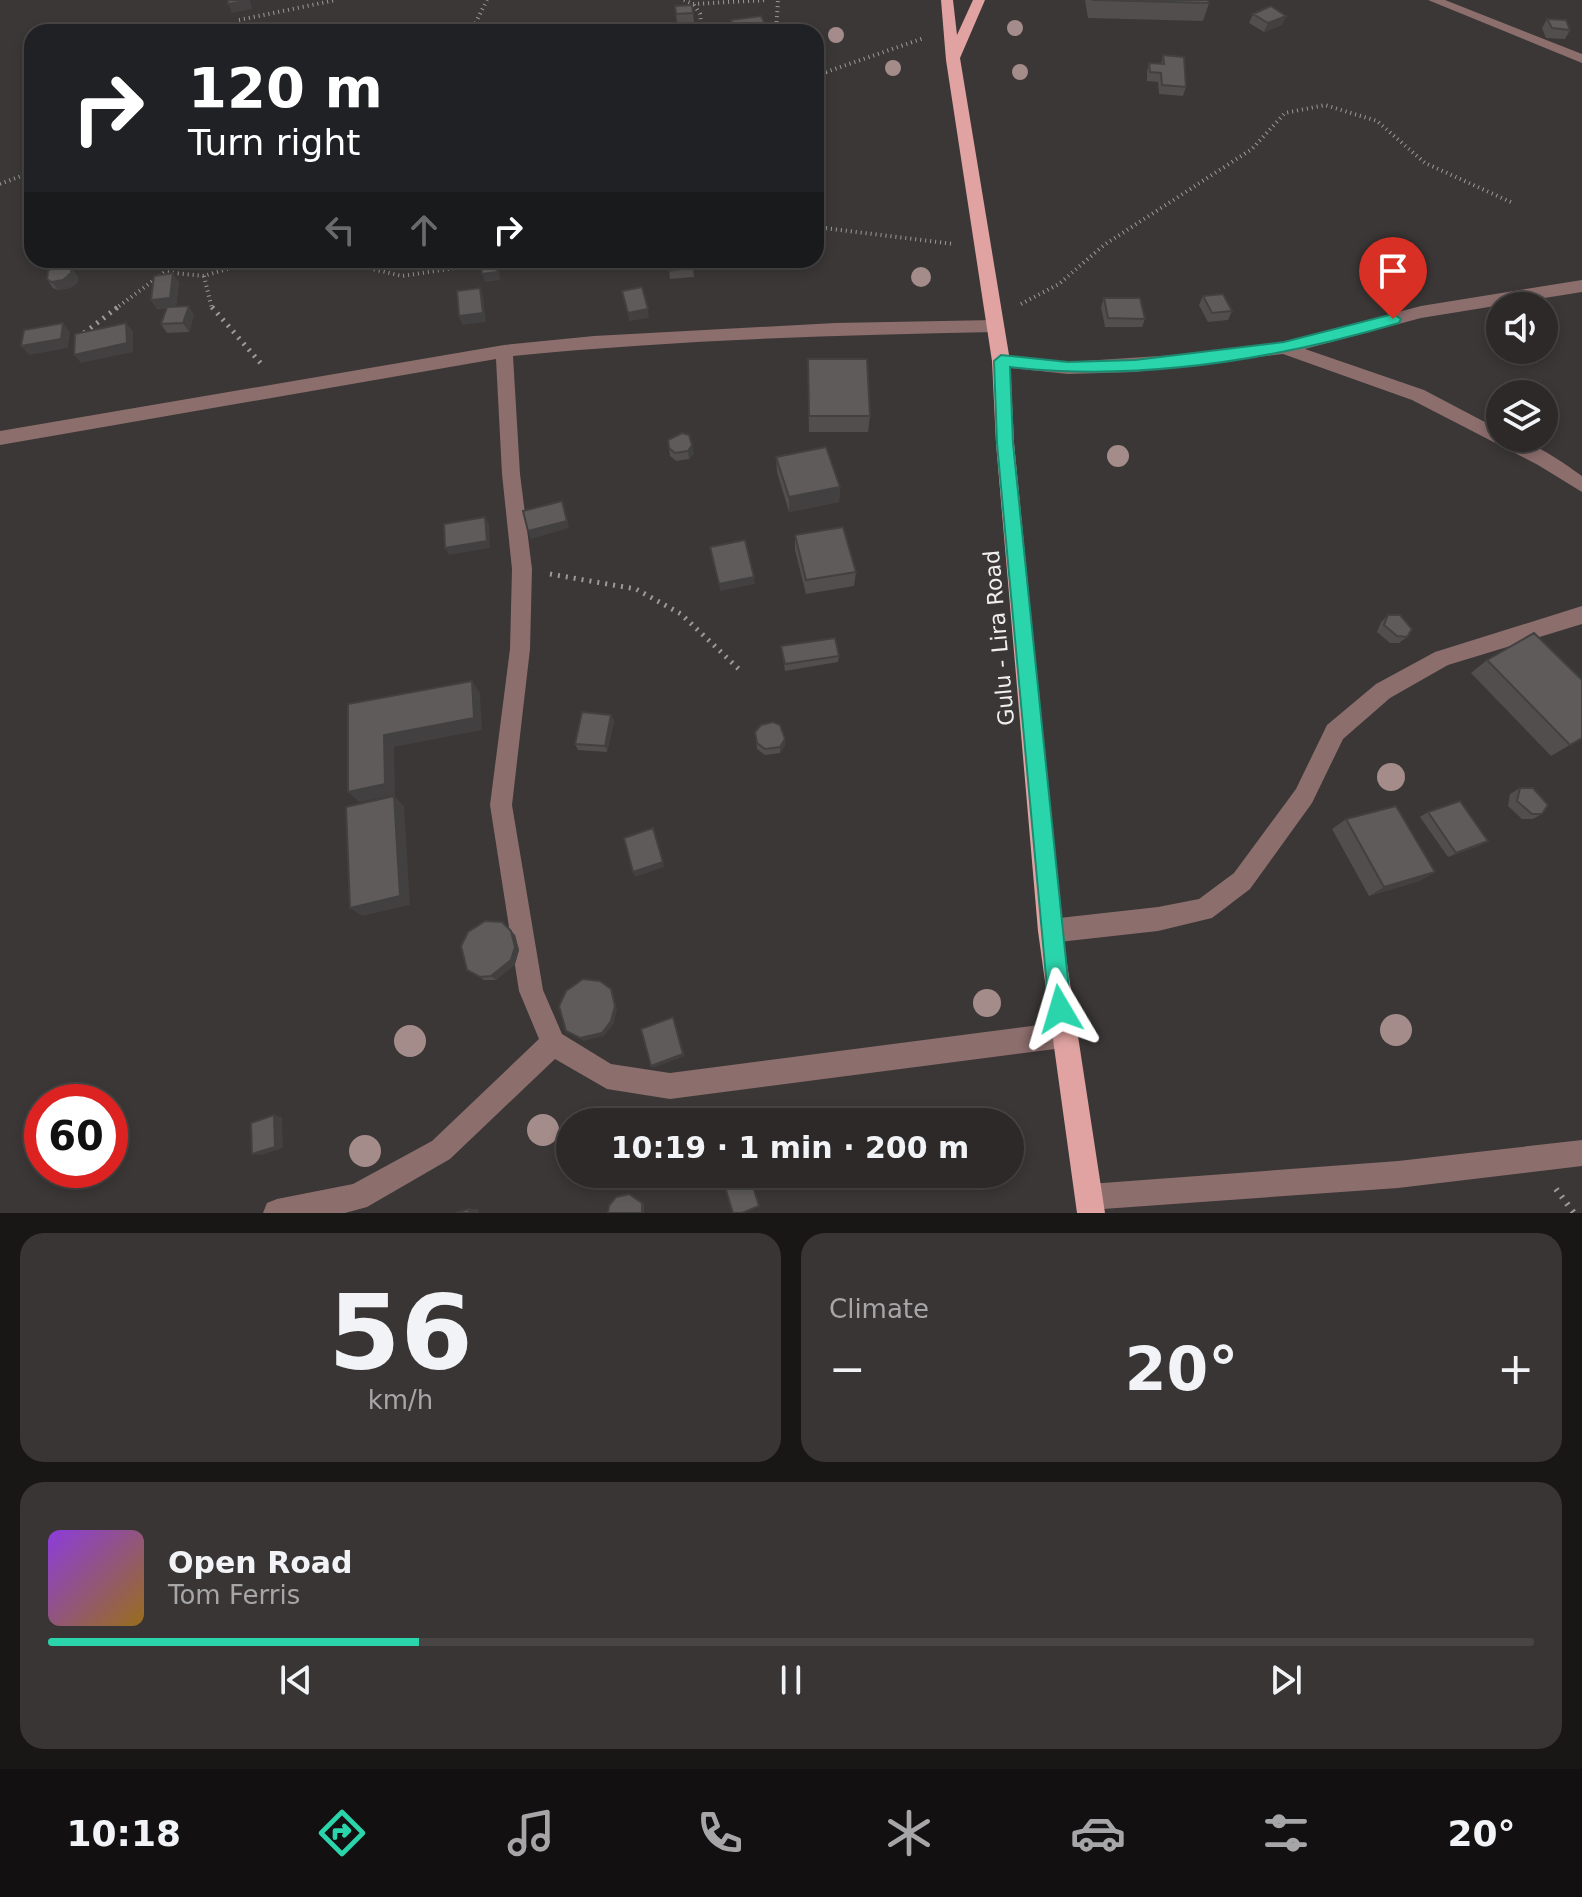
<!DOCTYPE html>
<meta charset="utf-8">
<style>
:root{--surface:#2c2928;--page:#383534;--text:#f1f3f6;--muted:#a6a6a8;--line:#484545;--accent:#2ad5ac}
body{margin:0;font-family:"DejaVu Sans",sans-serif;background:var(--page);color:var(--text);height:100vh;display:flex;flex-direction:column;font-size:30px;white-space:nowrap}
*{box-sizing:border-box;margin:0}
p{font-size:26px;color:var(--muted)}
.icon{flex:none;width:44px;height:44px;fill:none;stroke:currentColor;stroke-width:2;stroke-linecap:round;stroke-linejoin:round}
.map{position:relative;height:1213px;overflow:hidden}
.side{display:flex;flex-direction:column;gap:20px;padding:20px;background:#181716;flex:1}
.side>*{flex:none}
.guide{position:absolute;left:24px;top:24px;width:800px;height:244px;border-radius:24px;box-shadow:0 4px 12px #0003,0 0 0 2px var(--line);background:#202124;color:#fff;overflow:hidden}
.buttons{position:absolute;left:1486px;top:292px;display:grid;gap:16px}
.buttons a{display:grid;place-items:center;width:72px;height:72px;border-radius:50%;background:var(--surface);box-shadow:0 4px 12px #0003,0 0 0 2px var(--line);font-size:40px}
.speed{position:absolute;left:24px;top:1084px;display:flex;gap:16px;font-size:40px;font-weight:700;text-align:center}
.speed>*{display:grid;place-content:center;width:104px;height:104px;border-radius:50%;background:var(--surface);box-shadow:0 4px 12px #0003,0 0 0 2px var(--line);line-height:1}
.speed .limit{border:12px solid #d22;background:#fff;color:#111}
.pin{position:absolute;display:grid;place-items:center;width:68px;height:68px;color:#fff;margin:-82px -34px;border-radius:50% 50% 50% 0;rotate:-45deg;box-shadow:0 0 8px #0007}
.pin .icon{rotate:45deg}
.me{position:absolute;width:88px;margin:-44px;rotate:353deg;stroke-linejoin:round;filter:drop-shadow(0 0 6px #0008)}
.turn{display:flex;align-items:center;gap:28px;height:168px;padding:0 32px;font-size:36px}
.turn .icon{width:104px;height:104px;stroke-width:2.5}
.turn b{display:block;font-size:56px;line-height:68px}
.lanes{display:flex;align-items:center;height:76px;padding:0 32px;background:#0003;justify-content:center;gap:40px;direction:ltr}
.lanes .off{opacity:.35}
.big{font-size:60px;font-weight:800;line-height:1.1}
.side .tile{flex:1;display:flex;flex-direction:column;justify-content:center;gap:12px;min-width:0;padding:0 28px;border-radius:24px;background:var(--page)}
.side .dial{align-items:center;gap:0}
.dial b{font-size:104px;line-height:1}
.song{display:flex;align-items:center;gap:24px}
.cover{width:96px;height:96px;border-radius:12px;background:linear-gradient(135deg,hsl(270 70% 55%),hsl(40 70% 35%))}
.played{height:8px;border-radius:4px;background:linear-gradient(90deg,var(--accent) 25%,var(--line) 25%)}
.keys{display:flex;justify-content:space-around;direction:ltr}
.heat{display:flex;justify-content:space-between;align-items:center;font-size:44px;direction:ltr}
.side .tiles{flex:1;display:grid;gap:20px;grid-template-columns:1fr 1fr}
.tile:last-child{grid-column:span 2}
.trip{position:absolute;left:556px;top:1108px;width:468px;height:80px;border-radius:40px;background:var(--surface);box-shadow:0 4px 12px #0003,0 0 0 2px var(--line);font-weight:800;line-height:80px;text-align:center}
.dock{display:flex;height:128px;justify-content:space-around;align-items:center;background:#121010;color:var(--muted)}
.dock .icon{width:56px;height:56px}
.dock .active{color:var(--accent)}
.dock b{font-size:36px;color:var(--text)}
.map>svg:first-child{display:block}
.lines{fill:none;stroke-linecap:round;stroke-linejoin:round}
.path-far2{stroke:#9d9a99;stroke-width:4;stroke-dasharray:1 4;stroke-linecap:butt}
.path-far1{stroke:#9d9a99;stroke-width:5;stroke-dasharray:2 6;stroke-linecap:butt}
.path{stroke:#9d9a99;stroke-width:6;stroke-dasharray:2 7;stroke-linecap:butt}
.minor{fill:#8c6e6d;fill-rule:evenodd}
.primary{fill:#e0a3a1;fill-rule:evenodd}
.tree{fill:#a48c8a}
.wall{fill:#524e4e}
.shaded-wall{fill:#424040}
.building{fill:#5f5b5b;stroke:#424040;stroke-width:2}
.route{fill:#2ad5ac;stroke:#1b8a70;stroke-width:2}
.labels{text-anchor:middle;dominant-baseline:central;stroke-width:8;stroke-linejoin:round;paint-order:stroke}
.street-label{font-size:22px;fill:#f1eeee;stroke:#3a3736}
</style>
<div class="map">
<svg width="1582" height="1213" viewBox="0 0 1582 1213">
<rect width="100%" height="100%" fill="#3a3736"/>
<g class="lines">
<path class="path-far2" d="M 684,0 L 693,4 L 766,0
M 694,5 L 700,14 L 702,32
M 239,20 L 336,0
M 471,32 L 487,0
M 776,32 L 778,0
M 816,71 L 826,72 L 924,38
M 0,184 L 32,172
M 816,227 L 954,244
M 335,260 L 402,276 L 508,260
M 204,276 L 212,309
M 1021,304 L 1059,284 L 1104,245 L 1252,149 L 1285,113 L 1325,105 L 1377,121 L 1425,163 L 1513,203
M 115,309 L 165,272 L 204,276 L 256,260"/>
<path class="path-far1" d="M 212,307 L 263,366
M 84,333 L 118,307
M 550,574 L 636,589 L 681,614 L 742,672"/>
<path class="path" d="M 1556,1189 L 1574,1213"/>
<path class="minor" d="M 1428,0 L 1445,0 L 1582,54 L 1582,63 Z
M 1582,280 L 1582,292 L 1421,318 L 1305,349 L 1424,390 L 1500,430 L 1500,438 C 1531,438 1557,459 1582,476 L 1582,492 L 1538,465 L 1412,400 L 1283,354 L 1135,372 L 1068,374 L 1001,367 L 992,361 L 1001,355 L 1068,362 L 1205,353 L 1284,342 L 1421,306 Z
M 995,320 L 1003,326 L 995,332 C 834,335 673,340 513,356 L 520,474 L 532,569 L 530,649 L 512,805 L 543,990 L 562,1034 L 611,1064 L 670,1073 L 1063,1022 L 1072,1026 L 1076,1035 L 1072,1044 L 1063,1048 L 670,1099 L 607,1089 L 555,1059 L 450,1159 L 367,1207 L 345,1213 L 263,1213 L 267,1203 L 277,1199 L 353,1184 L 432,1141 L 539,1039 L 519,991 L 490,805 L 510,649 L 512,569 L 502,474 L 496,359 L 0,445 L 0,431 L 504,345 L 594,336 L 835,323 Z
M 1582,606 L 1582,624 L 1448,665 L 1390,698 L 1343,739 L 1312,803 L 1250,889 L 1212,918 L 1158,931 L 1050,943 L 1042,939 L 1038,931 L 1042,923 L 1050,919 L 1158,907 L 1199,899 L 1234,873 L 1296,789 L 1327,725 L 1376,684 L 1435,652 Z
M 1582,1140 L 1582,1166 L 1398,1188 L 1089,1210 L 1079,1207 L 1076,1197 L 1079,1187 L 1089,1184 L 1398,1161 Z"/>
<path class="primary" d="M 941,0 L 953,0 L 957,35 L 973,0 L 985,0 L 960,58 L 1010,361 L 1014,443 L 1062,931 L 1105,1213 L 1077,1213 L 1038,931 L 996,443 L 992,361 L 946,60 Z"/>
</g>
<g class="tree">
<circle cx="1015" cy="28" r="8"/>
<circle cx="836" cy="35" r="8"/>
<circle cx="893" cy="68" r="8"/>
<circle cx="1020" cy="72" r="8"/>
<circle cx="921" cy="277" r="10"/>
<circle cx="1118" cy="456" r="11"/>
<circle cx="1391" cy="777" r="14"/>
<circle cx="987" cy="1003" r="14"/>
<circle cx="1396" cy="1030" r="16"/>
<circle cx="410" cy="1041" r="16"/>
<circle cx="543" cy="1130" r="16"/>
<circle cx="365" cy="1151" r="16"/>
</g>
<path class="wall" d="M 1085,0 L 1208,0 L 1209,3 L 1203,21 L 1088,18 Z
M 692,5 L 694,22 L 677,23 L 675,6 Z
M 1253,14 L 1286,16 L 1282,25 L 1264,32 L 1249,23 Z
M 1547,19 L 1570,30 L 1565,39 L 1546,38 L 1542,28 Z
M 1163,55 L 1186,87 L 1183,96 L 1159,94 L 1158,82 L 1147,81 L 1147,72 L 1149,63 L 1161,64 Z
M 668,260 L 692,260 L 694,277 L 670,279 Z
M 78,276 L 78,282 L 70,288 L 58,290 L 53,288 L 47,279 Z
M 179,282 L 176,306 L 194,315 L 189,332 L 167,333 L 161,324 L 167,308 L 157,309 L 151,300 Z
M 1203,296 L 1232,311 L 1228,320 L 1208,322 L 1199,305 Z
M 1104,298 L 1145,319 L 1142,327 L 1105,327 L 1101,307 Z
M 808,375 L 870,416 L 868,432 L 809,432 Z
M 668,440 L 694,453 L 689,459 L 676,461 L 670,456 Z
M 776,457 L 840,487 L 839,502 L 789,512 L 777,472 Z
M 795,535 L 856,572 L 854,586 L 806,594 L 795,550 Z
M 1388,615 L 1407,637 L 1399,643 L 1390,643 L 1377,632 L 1381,622 Z
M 781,646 L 839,656 L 838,662 L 785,671 Z
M 1487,660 L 1582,738 L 1551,756 L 1471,673 Z
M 611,715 L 614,721 L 607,752 L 578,750 L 575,744 Z
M 755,732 L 785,739 L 785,745 L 780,753 L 765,755 L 757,749 Z
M 1520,788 L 1542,814 L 1533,819 L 1522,819 L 1508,806 L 1510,794 Z
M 1428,812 L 1488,841 L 1479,846 L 1448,857 L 1420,817 Z
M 1346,819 L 1435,872 L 1419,881 L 1369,896 L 1332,829 Z
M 511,931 L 515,935 L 519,950 L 515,964 L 496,980 L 484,980 L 467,970 Z"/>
<path class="shaded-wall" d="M 250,0 L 252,9 L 232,13 L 228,4 Z
M 1286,16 L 1282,25 L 1264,32 L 1268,23 Z
M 765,24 L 765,32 L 734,32 L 734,29 Z
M 496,260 L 499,268 L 500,280 L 485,282 L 482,274 Z
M 71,267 L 78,276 L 78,282 L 70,288 L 58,290 L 51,282 Z
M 173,273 L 179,282 L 176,306 L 157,309 L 151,300 Z
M 480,288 L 483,297 L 486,322 L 462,325 L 459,316 Z
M 189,306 L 194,315 L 189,332 L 183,323 Z
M 648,309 L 649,318 L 629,321 L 628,313 Z
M 63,323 L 70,332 L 68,348 L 29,355 L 21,346 Z
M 126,323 L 133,331 L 133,352 L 81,363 L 74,355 Z
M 692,445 L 694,453 L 689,459 L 688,451 Z
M 840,487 L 839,502 L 789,512 L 789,497 Z
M 562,501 L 569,528 L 531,539 L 528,531 Z
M 485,517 L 489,524 L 490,548 L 449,555 L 445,548 Z
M 754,577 L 755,584 L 720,591 L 719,584 Z
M 472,681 L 480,693 L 482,730 L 394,747 L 395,795 L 359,802 L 348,792 L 384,735 Z
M 611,715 L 614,721 L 607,752 L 605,746 Z
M 785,739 L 785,745 L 780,753 L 780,747 Z
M 394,796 L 404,806 L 410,905 L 362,916 L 350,908 Z
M 653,828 L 664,867 L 635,877 L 633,872 Z
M 1488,841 L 1479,846 L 1448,857 L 1456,853 Z
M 1435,872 L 1419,881 L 1369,896 L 1384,887 Z
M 511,931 L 515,935 L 519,950 L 515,964 L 496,980 L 491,976 Z
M 611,989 L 613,992 L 617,1009 L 614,1023 L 604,1036 L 583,1041 L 580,1038 Z
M 673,1017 L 685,1056 L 653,1068 L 651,1066 Z
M 274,1115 L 282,1117 L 283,1148 L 261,1155 L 252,1154 Z
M 629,1194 L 644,1203 L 644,1213 L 642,1213 Z
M 469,1209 L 478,1209 L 479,1213 L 469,1213 Z"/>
<path class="building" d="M 228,0 L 248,0 L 228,4 Z
M 1092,0 L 1208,0 L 1209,3 Z
M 692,5 L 693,13 L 676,14 L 675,6 Z
M 1271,6 L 1286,16 L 1268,23 L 1253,14 Z
M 761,16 L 765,24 L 734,29 L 731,20 Z
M 1547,19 L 1566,20 L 1570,30 L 1552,28 Z
M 431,29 L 432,32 L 410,32 Z
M 1163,55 L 1184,57 L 1186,87 L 1162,85 L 1161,73 L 1150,72 L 1149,63 L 1164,64 Z
M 496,260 L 497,272 L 482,274 L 481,261 Z
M 668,260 L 692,260 L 693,268 L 669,271 Z
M 57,265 L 71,267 L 71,273 L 63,280 L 51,282 L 47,279 L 48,271 Z
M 173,273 L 170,298 L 151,300 L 154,276 Z
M 642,287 L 648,309 L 628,313 L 622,291 Z
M 480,288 L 483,313 L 459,316 L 457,291 Z
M 1223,294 L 1232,311 L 1212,313 L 1203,296 Z
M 1104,298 L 1140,298 L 1145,319 L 1108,318 Z
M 189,306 L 183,323 L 161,324 L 167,307 Z
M 63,323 L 61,339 L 21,346 L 24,330 Z
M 126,323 L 127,343 L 74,355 L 75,334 Z
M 808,359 L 867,359 L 870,416 L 809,416 Z
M 682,433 L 689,435 L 692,445 L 688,451 L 675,453 L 669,448 L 668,440 Z
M 826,447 L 840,487 L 789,497 L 776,457 Z
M 562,501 L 567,521 L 528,531 L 523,511 Z
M 485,517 L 487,541 L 445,548 L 444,524 Z
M 843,527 L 856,572 L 806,580 L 795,535 Z
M 745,540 L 754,577 L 719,584 L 710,547 Z
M 1388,615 L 1400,615 L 1412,629 L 1407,637 L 1397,636 L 1384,625 Z
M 1534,633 L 1582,680 L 1582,738 L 1570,745 L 1487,660 Z
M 835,638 L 839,656 L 785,664 L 781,646 Z
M 472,681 L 474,718 L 384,735 L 385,784 L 348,792 L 348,704 Z
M 582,712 L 611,715 L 605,746 L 575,744 Z
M 773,722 L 780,725 L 785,739 L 780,747 L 765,749 L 757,743 L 755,732 L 761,725 Z
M 1520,788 L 1533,788 L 1548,805 L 1542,814 L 1532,814 L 1517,801 Z
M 394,796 L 400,896 L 350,908 L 346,807 Z
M 1460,801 L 1488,841 L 1456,853 L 1428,812 Z
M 1396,806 L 1435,872 L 1384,887 L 1346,819 Z
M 653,828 L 663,862 L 633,872 L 624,838 Z
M 485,921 L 502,922 L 511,931 L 515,947 L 511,960 L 491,976 L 480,977 L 467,970 L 461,946 L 468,932 Z
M 583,979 L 600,981 L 611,989 L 615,1006 L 611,1021 L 602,1033 L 580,1038 L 566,1031 L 559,1006 L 566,991 Z
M 673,1017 L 683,1054 L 651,1066 L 641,1029 Z
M 274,1115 L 275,1147 L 252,1154 L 251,1123 Z
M 721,1174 L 749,1174 L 759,1206 L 742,1213 L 733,1213 Z
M 629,1194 L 642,1203 L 642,1213 L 608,1213 L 609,1206 L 616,1197 Z
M 469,1209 L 469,1213 L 456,1213 Z"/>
<path class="route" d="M 1393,314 L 1401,319 L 1399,323 C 1273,360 1141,382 1010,367 L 1013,443 L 1071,1009 L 1068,1017 L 1060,1020 L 1052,1017 L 1049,1009 L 997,443 L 994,361 L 1001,355 L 1068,362 L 1135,360 L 1284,342 Z"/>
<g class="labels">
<g class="street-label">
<text transform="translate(999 638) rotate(-95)">Gulu - Lira Road</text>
</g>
</g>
</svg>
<div class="buttons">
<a><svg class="icon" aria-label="sound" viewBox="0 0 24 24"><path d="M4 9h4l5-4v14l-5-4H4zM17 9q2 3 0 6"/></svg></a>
<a><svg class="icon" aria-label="layers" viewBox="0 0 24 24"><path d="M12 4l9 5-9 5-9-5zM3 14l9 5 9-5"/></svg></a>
</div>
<div class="speed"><div class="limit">60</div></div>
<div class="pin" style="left:1393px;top:319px;background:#d93025"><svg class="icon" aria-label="arrive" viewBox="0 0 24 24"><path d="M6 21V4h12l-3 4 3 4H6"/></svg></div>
<svg class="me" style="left:1060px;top:1009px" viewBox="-20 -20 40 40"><path d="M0-17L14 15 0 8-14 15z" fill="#2ad5ac" stroke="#fff" stroke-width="4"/></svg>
<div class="trip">10:19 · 1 min · 200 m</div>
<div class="guide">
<div class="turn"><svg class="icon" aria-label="right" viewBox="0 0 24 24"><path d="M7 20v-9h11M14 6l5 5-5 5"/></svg><div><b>120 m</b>Turn right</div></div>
<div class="lanes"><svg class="icon off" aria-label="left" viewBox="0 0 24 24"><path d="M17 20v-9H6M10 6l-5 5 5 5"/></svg><svg class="icon off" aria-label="ahead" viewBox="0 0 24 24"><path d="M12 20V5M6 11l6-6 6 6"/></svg><svg class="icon" aria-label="right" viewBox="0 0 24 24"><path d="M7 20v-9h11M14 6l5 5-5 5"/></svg></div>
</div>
</div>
<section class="side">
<div class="tiles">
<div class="tile dial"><b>56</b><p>km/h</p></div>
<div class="tile"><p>Climate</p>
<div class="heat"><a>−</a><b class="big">20°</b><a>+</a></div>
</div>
<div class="tile">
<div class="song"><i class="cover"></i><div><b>Open Road</b><p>Tom Ferris</p></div></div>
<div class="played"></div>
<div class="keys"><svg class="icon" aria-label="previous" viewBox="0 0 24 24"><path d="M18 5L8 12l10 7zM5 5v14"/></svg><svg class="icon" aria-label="pause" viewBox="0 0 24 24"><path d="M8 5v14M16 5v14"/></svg><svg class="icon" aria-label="next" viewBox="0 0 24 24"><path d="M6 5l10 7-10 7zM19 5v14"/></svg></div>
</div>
</div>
</section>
<nav class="dock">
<b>10:18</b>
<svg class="icon active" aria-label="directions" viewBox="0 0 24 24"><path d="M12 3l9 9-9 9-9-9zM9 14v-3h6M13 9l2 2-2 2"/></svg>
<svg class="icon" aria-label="music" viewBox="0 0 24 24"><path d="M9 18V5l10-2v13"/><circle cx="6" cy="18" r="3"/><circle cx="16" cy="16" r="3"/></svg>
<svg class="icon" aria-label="phone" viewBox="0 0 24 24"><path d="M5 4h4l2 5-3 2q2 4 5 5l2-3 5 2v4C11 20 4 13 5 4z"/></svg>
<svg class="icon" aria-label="climate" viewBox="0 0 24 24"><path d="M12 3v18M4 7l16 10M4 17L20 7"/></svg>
<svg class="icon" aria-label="car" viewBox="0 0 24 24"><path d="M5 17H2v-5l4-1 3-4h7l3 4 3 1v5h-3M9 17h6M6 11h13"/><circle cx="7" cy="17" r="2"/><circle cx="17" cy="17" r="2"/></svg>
<svg class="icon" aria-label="filters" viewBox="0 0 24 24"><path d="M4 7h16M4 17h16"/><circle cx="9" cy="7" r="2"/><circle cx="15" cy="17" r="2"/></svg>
<b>20°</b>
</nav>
